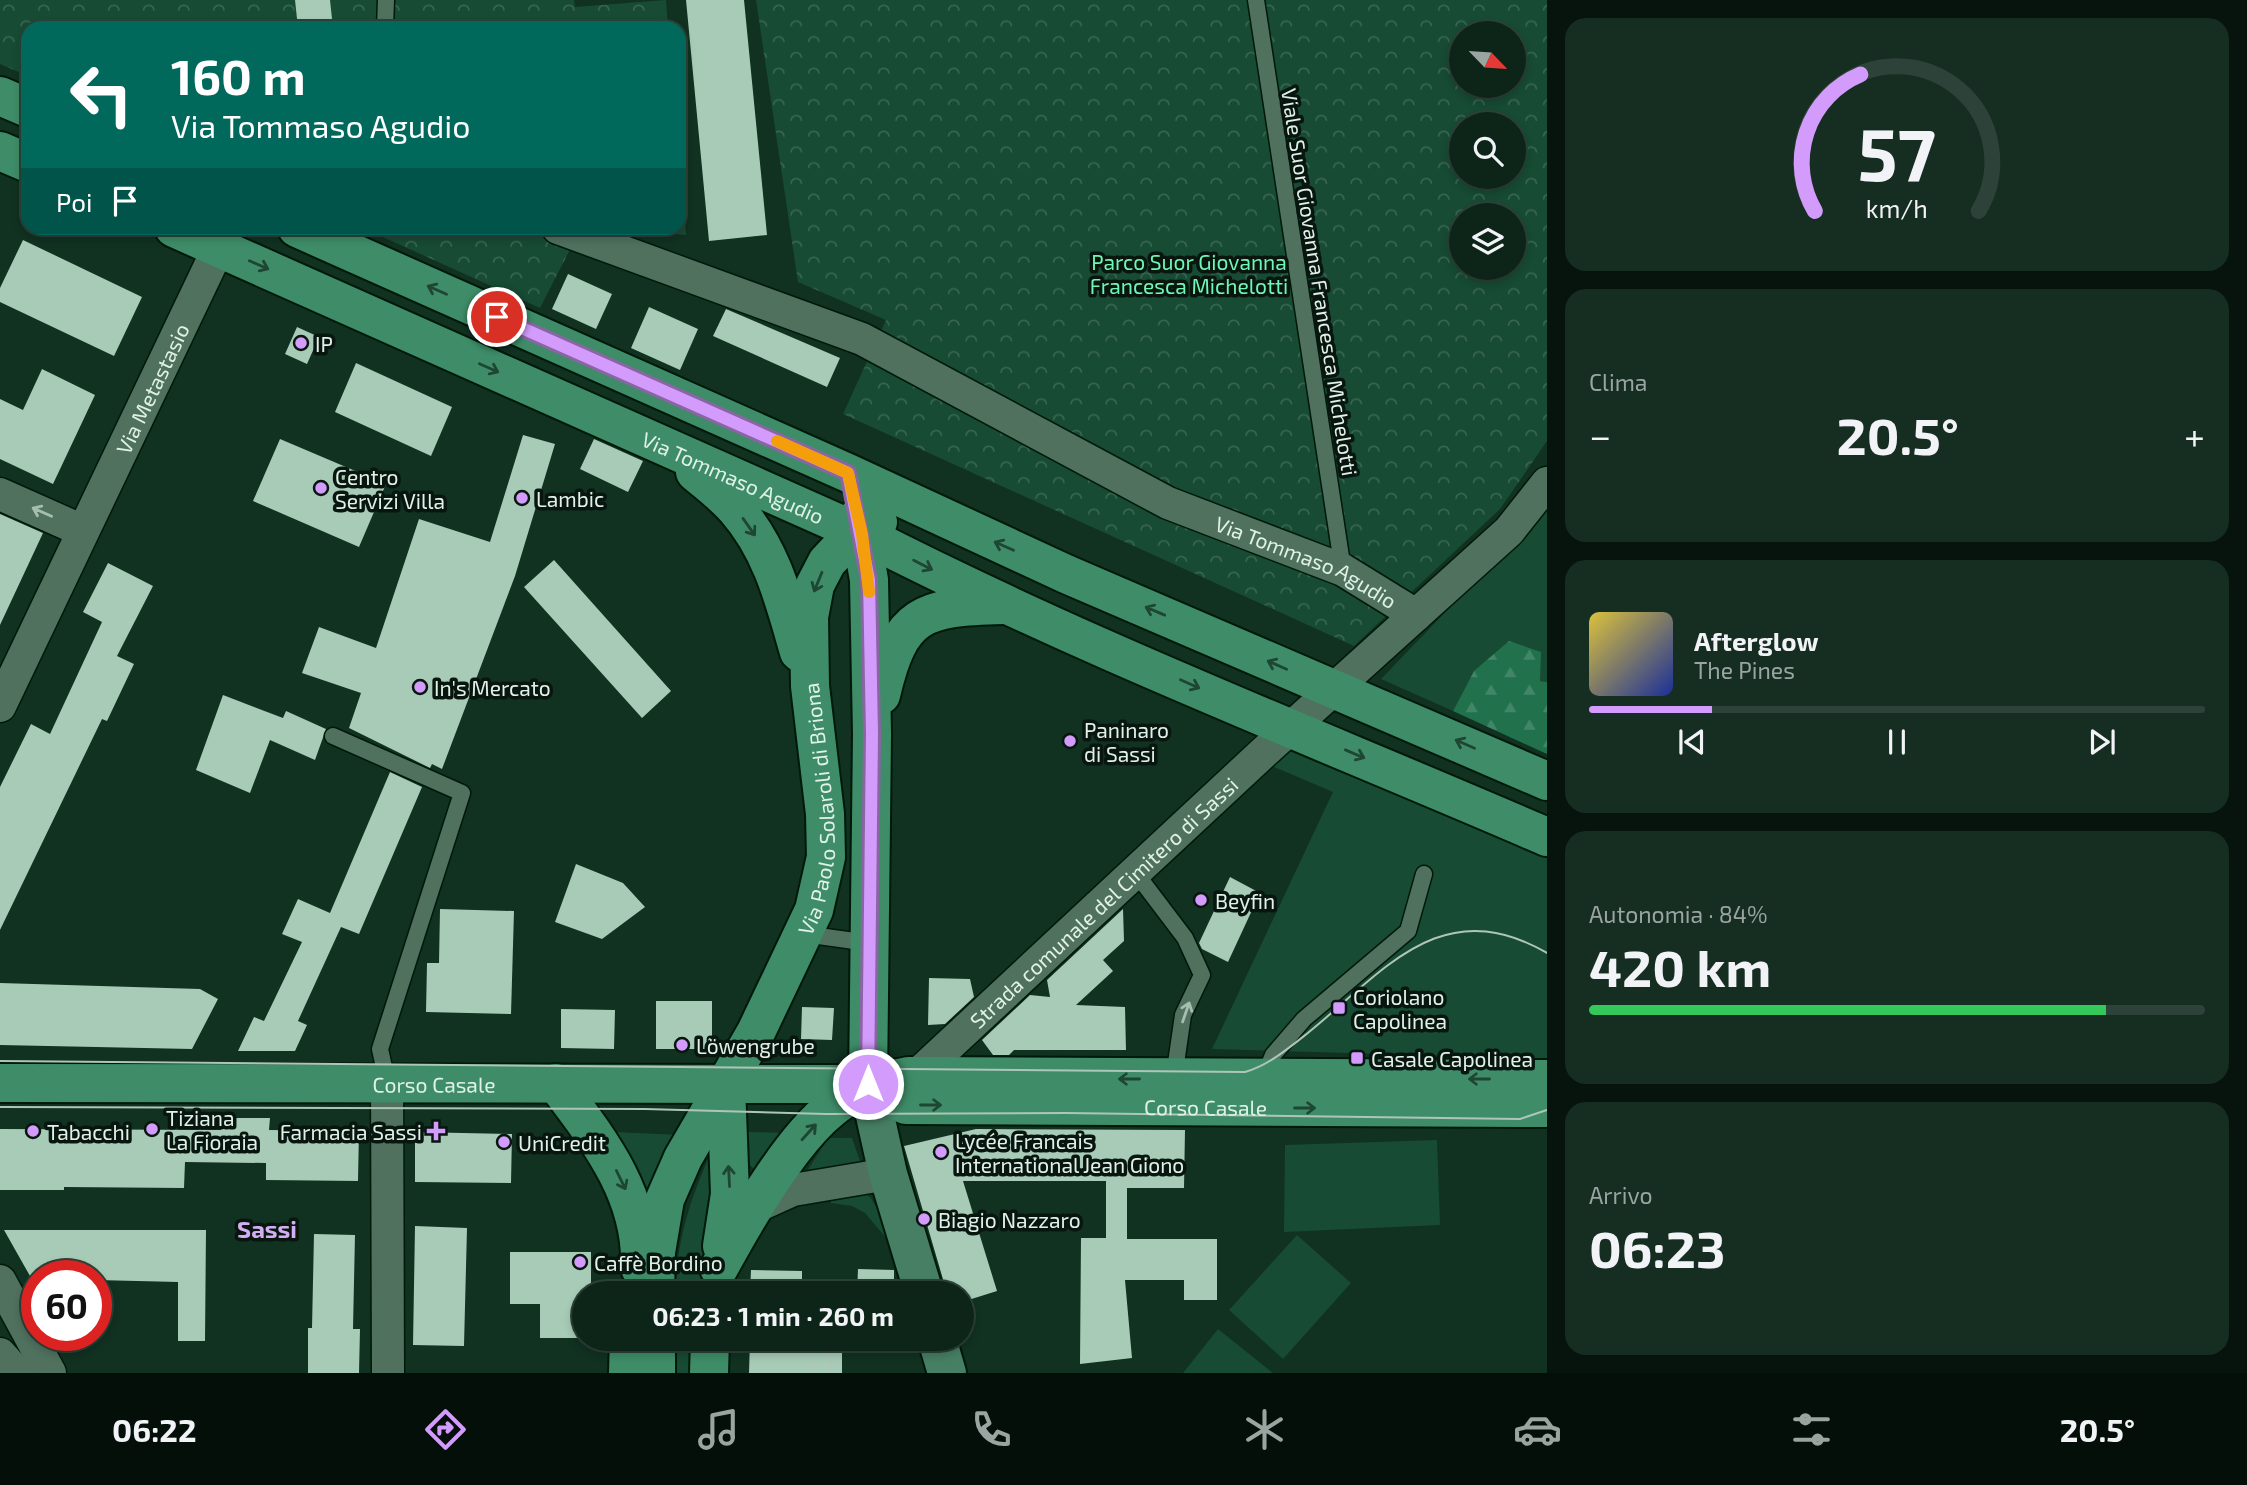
<!DOCTYPE html>
<html lang="it">
<meta charset="utf-8">
<style>
:root{--surface:#0d2519;--page:#162d22;--text:#f1f3f6;--muted:#9aa5a2;--line:#2d4238;--accent:#d39cfc}
body{margin:0;font-family:"Exo 2",sans-serif;background:var(--page);color:var(--text);height:100vh;display:flex;flex-direction:column;font-size:26px;white-space:nowrap}
*{box-sizing:border-box;margin:0}
p{font-size:23px;color:var(--muted)}
.icon{flex:none;width:38px;height:38px;fill:none;stroke:currentColor;stroke-width:2;stroke-linecap:round;stroke-linejoin:round}
.map{position:relative;flex:1;overflow:hidden}
.sheet{display:flex;flex-direction:column;gap:18px;padding:18px;background:#07140e;width:700px}
.sheet>*{flex:none}
.top-card{position:absolute;left:21px;top:21px;width:665px;height:214px;border-radius:21px;box-shadow:0 4px 10px #0003,0 0 0 2px var(--line);background:#00695c;color:#fff;overflow:hidden}
.needle{width:46px;rotate:115deg}
.fabs{position:absolute;left:1449px;top:21px;display:grid;gap:14px}
.fabs a{display:grid;place-items:center;width:77px;height:77px;border-radius:50%;background:var(--surface);box-shadow:0 4px 10px #0003,0 0 0 2px var(--line);font-size:35px}
.speed{position:absolute;left:21px;top:1260px;display:flex;gap:14px;font-size:35px;font-weight:700;text-align:center}
.speed>*{display:grid;place-content:center;width:91px;height:91px;border-radius:50%;background:var(--surface);box-shadow:0 4px 10px #0003,0 0 0 2px var(--line);line-height:1}
.speed .limit{border:10px solid #d22;background:#fff;color:#111}
.pin{position:absolute;display:grid;place-items:center;width:60px;height:60px;color:#fff;margin:-30px;border:4px solid #fff;border-radius:50%;box-shadow:0 2px 7px #0007}
.me{position:absolute;width:77px;margin:-38px;rotate:0deg;stroke-linejoin:round;filter:drop-shadow(0 0 5px #0008)}
.turn{display:flex;align-items:center;gap:24px;height:147px;padding:0 35px;font-size:32px}
.turn .icon{width:91px;height:91px;stroke-width:2.5}
.turn b{display:block;font-size:49px;line-height:60px}
.then{display:flex;align-items:center;height:66px;padding:0 35px;background:#0003;gap:14px;font-size:26px}
.big{font-size:52px;font-weight:700;line-height:1.1}
.sheet .widget{flex:1;display:flex;flex-direction:column;justify-content:center;gap:10px;min-width:0;padding:0 24px;border-radius:21px;background:var(--page)}
.sheet .dial{align-items:center;gap:0}
.dial svg{height:182px;overflow:visible;fill:none;stroke:var(--line);stroke-width:7;stroke-linecap:round;text-anchor:middle}
.dial text{fill:var(--text);stroke:none}
.song{display:flex;align-items:center;gap:21px}
.cover{width:84px;height:84px;border-radius:10px;background:linear-gradient(135deg,hsl(50 70% 55%),hsl(230 70% 35%))}
.played{height:7px;border-radius:4px;background:linear-gradient(90deg,var(--accent) 20%,var(--line) 20%)}
.keys{display:flex;justify-content:space-around;direction:ltr}
.heat{display:flex;justify-content:space-between;align-items:center;font-size:38px;direction:ltr}
.charge{height:10px;border-radius:5px;background:linear-gradient(90deg,#34c759 84%,var(--line) 0)}
.trip{position:absolute;left:572px;top:1281px;width:402px;height:70px;border-radius:35px;background:var(--surface);box-shadow:0 4px 10px #0003,0 0 0 2px var(--line);font-weight:700;line-height:70px;text-align:center}
.tab-bar{display:flex;height:112px;justify-content:space-around;align-items:center;background:#050f0a;color:var(--muted)}
.tab-bar .icon{width:49px;height:49px}
.tab-bar .on{color:var(--accent)}
.tab-bar b{font-size:32px;color:var(--text)}
main{display:flex;flex:1;min-height:0}
.map>svg:first-child{display:block}
.grass{fill:#174b33}
.forest{fill:url(#forest-firs)}
.park{fill:url(#park-crowns);fill-rule:evenodd}
.building{fill:#a7cbb6}
.lines{fill:none;stroke-linecap:round;stroke-linejoin:round}
.lane-casing{stroke:#00190b;stroke-width:19}
.street-casing{stroke:#00190b;stroke-width:35}
.secondary-casing{stroke:#00190b;stroke-width:42}
.primary-casing{stroke:#00190b;stroke-width:42}
.lane{stroke:#4f715e;stroke-width:16}
.street{stroke:#4f715e;stroke-width:32}
.secondary{stroke:#467f63;stroke-width:38}
.primary{stroke:#3e8d68;stroke-width:38}
.tram{stroke:#b0c5b9;stroke-width:2}
.oneway{stroke:#1e4633}
.oneway2{stroke:#a6beb0}
.route-casing{stroke:#8965a4;stroke-width:18}
.route{stroke:#d39cfc;stroke-width:12}
.slow{stroke:#f59e0b;stroke-width:12}
.poi-dot{fill:#d39cfc;stroke:#08160f;stroke-width:2.5}
.labels{text-anchor:middle;dominant-baseline:central;stroke-width:7;stroke-linejoin:round;paint-order:stroke}
.park-label{font-size:21px;fill:#70f7b5;stroke:#08160f}
.street-label{font-size:21px;fill:#e0f2e7;stroke:#08160f}
.poi-label{font-size:21px;fill:#e0f2e7;stroke:#08160f;text-anchor:start}
.quarter-label{font-size:24px;font-weight:bold;fill:#d3aef1;stroke:#08160f}
</style>
<main>
<div class="map">
<svg width="1547" height="1373" viewBox="0 0 1547 1373">
<defs>
<pattern id="forest-firs" width="22" height="20" patternUnits="userSpaceOnUse" patternTransform="scale(1.75)"><rect width="22" height="20" fill="#21714d"/><path d="M5 1l3.5 6h-7zM16 11l3.5 6h-7z" fill="#418667"/></pattern>
<pattern id="park-crowns" width="20" height="18" patternUnits="userSpaceOnUse" patternTransform="scale(1.75)"><rect width="20" height="18" fill="#174b33"/><path d="M2 6a3 3 0 1 1 6 0M12 15a3 3 0 1 1 6 0" fill="none" stroke="#386551"/></pattern>
</defs>
<rect width="100%" height="100%" fill="#113121"/>
<path class="grass" d="M 1547,506 L 1547,682 L 1474,671 L 1453,711 L 1381,679 Z
M 1295,748 L 1547,849 L 1547,1059 L 1212,1049 L 1333,792 L 1272,766 Z
M 613,1132 L 681,1135 L 654,1203 Z
M 748,1132 L 791,1133 L 761,1175 L 745,1161 Z
M 828,1138 L 852,1138 L 860,1161 L 857,1171 L 805,1174 Z
M 1437,1140 L 1440,1225 L 1284,1232 L 1285,1145 Z
M 714,1146 L 716,1212 L 699,1293 L 676,1293 C 676,1239 692,1194 714,1146 Z
M 859,1189 L 871,1198 L 893,1237 L 887,1239 L 865,1213 L 852,1206 L 831,1203 L 826,1192 Z
M 1297,1235 L 1351,1283 L 1283,1359 L 1229,1310 Z
M 1218,1329 L 1273,1373 L 1183,1373 Z
M 676,1339 L 694,1339 L 693,1373 L 676,1373 Z"/>
<path class="forest" d="M 1509,641 L 1541,652 L 1540,681 L 1547,682 L 1547,754 L 1453,711 L 1474,671 Z"/>
<path class="park" d="M 0,0 L 574,0 L 575,7 L 666,0 L 668,28 L 28,28 L 28,76 L 0,64 Z
M 756,0 L 1547,0 L 1547,441 L 1500,509 L 1354,646 L 843,414 L 886,320 L 798,282 ZM 1461,33 L 1514,33 L 1514,86 L 1461,86 ZM 1461,124 L 1514,124 L 1514,177 L 1461,177 ZM 1461,215 L 1514,215 L 1514,268 L 1461,268 Z
M 679,154 L 686,235 L 609,228 L 679,228 Z
M 363,228 L 581,228 L 540,308 Z"/>
<path class="building" d="M 295,0 L 330,0 L 333,28 L 298,28 Z
M 686,0 L 744,0 L 767,235 L 709,241 Z
M 23,240 L 142,297 L 114,356 L 0,302 L 0,288 Z
M 568,274 L 612,294 L 596,329 L 552,309 Z
M 649,307 L 698,329 L 680,370 L 631,348 Z
M 726,309 L 840,358 L 827,387 L 713,336 Z
M 297,327 L 319,337 L 307,364 L 285,354 Z
M 356,363 L 452,407 L 431,456 L 335,412 Z
M 42,369 L 95,395 L 53,484 L 0,459 L 0,399 L 23,410 Z
M 523,435 L 555,444 L 515,576 L 442,769 L 432,764 L 430,768 L 349,728 L 361,693 L 302,673 L 319,627 L 376,648 L 419,519 L 490,542 Z
M 280,439 L 386,484 L 359,547 L 253,501 Z
M 594,439 L 643,461 L 628,492 L 580,469 Z
M 0,514 L 43,533 L 0,625 Z
M 554,560 L 671,691 L 642,718 L 524,587 Z
M 108,563 L 153,586 L 117,656 L 134,664 L 107,721 L 102,719 L 0,930 L 0,787 L 31,724 L 50,734 L 102,622 L 83,612 Z
M 223,695 L 283,718 L 286,711 L 326,729 L 315,760 L 270,740 L 250,793 L 196,770 Z
M 390,772 L 422,787 L 359,934 L 341,927 L 298,1021 L 307,1025 L 295,1051 L 238,1051 L 254,1017 L 264,1021 L 302,942 L 282,934 L 298,899 L 330,913 Z
M 576,864 L 623,883 L 645,907 L 602,939 L 555,922 Z
M 1230,877 L 1260,893 L 1228,962 L 1202,949 L 1199,943 Z
M 440,909 L 514,911 L 511,1014 L 426,1012 L 427,963 L 439,963 Z
M 1123,909 L 1124,941 L 1103,960 L 1113,971 L 1076,1005 L 1125,1007 L 1126,1050 L 1014,1050 L 1009,1055 L 993,1055 L 982,1040 L 1030,995 L 1050,997 L 1047,980 Z
M 929,978 L 970,979 L 974,997 L 945,1024 L 928,1025 Z
M 0,983 L 200,989 L 218,999 L 192,1049 L 0,1045 Z
M 656,1001 L 712,1001 L 712,1049 L 656,1049 Z
M 802,1007 L 834,1008 L 832,1040 L 801,1039 Z
M 561,1009 L 615,1010 L 614,1049 L 561,1048 Z
M 221,1118 L 270,1118 L 269,1130 L 359,1131 L 358,1181 L 266,1180 L 266,1163 L 185,1162 L 184,1188 L 64,1187 L 64,1190 L 0,1190 L 0,1129 L 221,1130 Z
M 976,1129 L 1185,1130 L 1184,1188 L 1127,1188 L 1127,1239 L 1217,1239 L 1217,1300 L 1184,1300 L 1184,1280 L 1125,1280 L 1132,1358 L 1080,1364 L 1081,1238 L 1106,1238 L 1106,1181 L 963,1181 L 997,1291 L 962,1302 L 962,1293 L 947,1293 L 904,1146 Z
M 415,1132 L 512,1134 L 511,1183 L 415,1182 Z
M 415,1226 L 467,1228 L 464,1346 L 413,1345 Z
M 4,1230 L 206,1230 L 205,1341 L 178,1341 L 178,1282 L 96,1280 L 96,1276 L 30,1276 Z
M 314,1234 L 355,1235 L 353,1329 L 360,1329 L 359,1373 L 308,1373 L 308,1328 L 312,1328 Z
M 510,1252 L 591,1252 L 591,1293 L 584,1293 L 584,1338 L 540,1338 L 540,1304 L 510,1304 Z
M 858,1269 L 894,1270 L 894,1293 L 857,1293 Z
M 751,1270 L 802,1271 L 802,1293 L 750,1293 Z
M 750,1339 L 842,1339 L 842,1373 L 749,1373 Z"/>
<g class="lines">
<g class="lane-casing">
<path id="lane" d="M 1256,0 L 1343,570
M 385,28 L 386,0
M 333,736 L 462,793 L 380,1049 L 387,1081
M 1135,872 L 1185,938 L 1202,975 L 1183,1015 L 1174,1077
M 804,934 L 869,943
M 1264,1077 L 1273,1055 L 1304,1019 L 1408,931 L 1424,874"/>
</g>
<g class="street-casing">
<g id="street">
<path id="s1" d="M 558,228 L 862,339 L 1168,503 L 1343,570 L 1416,615"/>
<path d="M 0,494 L 83,531"/>
<path id="s2" d="M 0,706 L 219,247"/>
<path id="s3" d="M 915,1077 L 1263,753 L 1509,531 L 1547,483"/>
<path d="M 387,1081 L 388,1373"/>
<path d="M 755,1207 L 793,1190 L 888,1174"/>
<path d="M 0,1281 L 50,1373"/>
<path d="M 0,1354 L 17,1373"/>
</g>
</g>
<g class="secondary-casing">
<path id="secondary" d="M 868,1084 L 888,1174 L 924,1293
M 937,1339 L 947,1373"/>
</g>
<g class="primary-casing">
<g id="primary">
<path d="M 0,96 L 28,108"/>
<path d="M 0,151 L 28,163"/>
<path id="s4" d="M 174,228 L 862,534 C 1084,648 1318,738 1547,837"/>
<path d="M 297,228 L 848,473 L 1066,574 L 1547,781"/>
<path d="M 695,472 C 709,484 724,495 736,509 C 772,550 784,600 799,652"/>
<path d="M 858,517 L 869,580 L 872,734 L 868,1084"/>
<path d="M 881,695 C 900,612 923,607 1003,605"/>
<path id="s5" d="M 0,1083 L 868,1084 L 909,1076 L 1547,1079"/>
<path d="M 556,1083 C 598,1139 643,1194 640,1268"/>
<path id="s6" d="M 868,1084 L 906,1105 L 1547,1108"/>
<path d="M 722,1246 L 730,1194 L 726,1085"/>
<path d="M 719,1268 C 745,1220 789,1142 832,1108 C 843,1099 856,1092 868,1084"/>
<path id="s7" d="M 655,1293 L 656,1252 L 665,1199 L 683,1158 L 756,1032 L 814,910 L 826,857 L 825,814 L 810,686 L 809,617 L 815,585 L 827,562 L 846,542 L 878,522"/>
<path d="M 656,1339 L 656,1373"/>
<path d="M 628,1373 L 629,1339"/>
<path d="M 709,1373 L 710,1339"/>
</g>
</g>
<use href="#lane" class="lane"/>
<use href="#street" class="street"/>
<use href="#secondary" class="secondary"/>
<use href="#primary" class="primary"/>
<path class="tram" d="M 0,1061 L 1245,1072 C 1269,1065 1289,1048 1309,1032 C 1385,970 1442,892 1547,953
M 0,1107 L 645,1109 L 826,1114 L 1066,1113 L 1520,1119 L 1547,1110
M 810,1373 L 811,1339
M 830,1373 L 831,1339"/>
</g>
<defs><path id="oneway-shaft" d="M-6 0H5M1.5-3L5.5 0L1.5 3" fill="none" stroke-width="1.6" stroke-linecap="round" stroke-linejoin="round" transform="scale(1.75)"/></defs>
<g class="oneway">
<use href="#oneway-shaft" transform="translate(259 265) rotate(24)"/>
<use href="#oneway-shaft" transform="translate(437 290) rotate(-156)"/>
<use href="#oneway-shaft" transform="translate(489 368) rotate(24)"/>
<use href="#oneway-shaft" transform="translate(749 527) rotate(55)"/>
<use href="#oneway-shaft" transform="translate(1004 546) rotate(-156)"/>
<use href="#oneway-shaft" transform="translate(923 565) rotate(27)"/>
<use href="#oneway-shaft" transform="translate(818 582) rotate(112)"/>
<use href="#oneway-shaft" transform="translate(1155 611) rotate(-157)"/>
<use href="#oneway-shaft" transform="translate(1277 665) rotate(-156)"/>
<use href="#oneway-shaft" transform="translate(1190 684) rotate(24)"/>
<use href="#oneway-shaft" transform="translate(1465 744) rotate(-156)"/>
<use href="#oneway-shaft" transform="translate(1355 754) rotate(23)"/>
<use href="#oneway-shaft" transform="translate(1129 1079) rotate(180)"/>
<use href="#oneway-shaft" transform="translate(1479 1079) rotate(180)"/>
<use href="#oneway-shaft" transform="translate(931 1105)"/>
<use href="#oneway-shaft" transform="translate(1305 1108)"/>
<use href="#oneway-shaft" transform="translate(809 1132) rotate(-48)"/>
<use href="#oneway-shaft" transform="translate(729 1176) rotate(-93)"/>
<use href="#oneway-shaft" transform="translate(621 1180) rotate(64)"/>
</g>
<g class="oneway2">
<use href="#oneway-shaft" transform="translate(42 512) rotate(-156)"/>
<use href="#oneway-shaft" transform="translate(1186 1012) rotate(-71)"/>
</g>
<g class="lines">
<g class="route-casing">
<path id="route" d="M 497,317 L 848,473 L 869,580 L 872,734 L 868,1084"/>
</g>
<use href="#route" class="route"/>
<path class="slow" d="M 777,441 L 848,473 L 862,534 L 869,592"/>
</g>
<g class="poi-dot">
<circle cx="301" cy="343" r="7"/>
<circle cx="321" cy="488" r="7"/>
<circle cx="522" cy="498" r="7"/>
<circle cx="420" cy="687" r="7"/>
<circle cx="1070" cy="741" r="7"/>
<circle cx="1201" cy="900" r="7"/>
<rect x="1332" y="1001" width="14" height="14" rx="3.5"/>
<circle cx="682" cy="1045" r="7"/>
<rect x="1350" y="1051" width="14" height="14" rx="3.5"/>
<circle cx="152" cy="1129" r="7"/>
<circle cx="33" cy="1131" r="7"/>
<path d="M432.5 1120.5h7v7h7v7h-7v7h-7v-7h-7v-7h7z"/>
<circle cx="504" cy="1142" r="7"/>
<circle cx="941" cy="1152" r="7"/>
<circle cx="924" cy="1219" r="7"/>
<circle cx="580" cy="1262" r="7"/>
</g>
<g class="labels">
<g class="park-label">
<text x="1189" y="261">Parco Suor Giovanna<tspan x="1189" dy="24">Francesca Michelotti</tspan></text>
</g>
<g class="street-label">
<text transform="translate(1320 282) rotate(81)">Viale Suor Giovanna Francesca Michelotti</text>
<text stroke="none"><textPath href="#s2" startOffset="352">Via Metastasio</textPath></text>
<text stroke="none"><textPath href="#s4" startOffset="612">Via Tommaso Agudio</textPath></text>
<text stroke="none"><textPath href="#s1" startOffset="821">Via Tommaso Agudio</textPath></text>
<text stroke="none"><textPath href="#s7" startOffset="522">Via Paolo Solaroli di Briona</textPath></text>
<text stroke="none"><textPath href="#s3" startOffset="257">Strada comunale del Cimitero di Sassi</textPath></text>
<text stroke="none"><textPath href="#s5" startOffset="434">Corso Casale</textPath></text>
<text stroke="none"><textPath href="#s6" startOffset="343">Corso Casale</textPath></text>
</g>
<g class="poi-label">
<text x="315" y="343">IP</text>
<text x="335" y="476">Centro<tspan x="335" dy="24">Servizi Villa</tspan></text>
<text x="536" y="498">Lambic</text>
<text x="434" y="687">In's Mercato</text>
<text x="1084" y="729">Paninaro<tspan x="1084" dy="24">di Sassi</tspan></text>
<text x="1215" y="900">Beyfin</text>
<text x="1353" y="996">Coriolano<tspan x="1353" dy="24">Capolinea</tspan></text>
<text x="696" y="1045">Löwengrube</text>
<text x="1371" y="1058">Casale Capolinea</text>
<text x="166" y="1117">Tiziana<tspan x="166" dy="24">La Fioraia</tspan></text>
<text x="47" y="1131">Tabacchi</text>
<text x="422" y="1131" text-anchor="end">Farmacia Sassi</text>
<text x="955" y="1140">Lycée Francais<tspan x="955" dy="24">International Jean Giono</tspan></text>
<text x="518" y="1142">UniCredit</text>
<text x="938" y="1219">Biagio Nazzaro</text>
<text x="594" y="1262">Caffè Bordino</text>
</g>
<g class="quarter-label">
<text x="267" y="1228">Sassi</text>
</g>
</g>
</svg>
<div class="fabs">
<a><svg class="needle" viewBox="-14 -14 28 28"><path d="M0-13l5 13h-10z" fill="#e53935"/><path d="M0 13l5-13h-10z" fill="#9aa5a2"/></svg></a>
<a><svg class="icon" aria-label="search" viewBox="0 0 24 24"><circle cx="10" cy="10" r="6"/><path d="M15 15l6 6"/></svg></a>
<a><svg class="icon" aria-label="layers" viewBox="0 0 24 24"><path d="M12 4l9 5-9 5-9-5zM3 14l9 5 9-5"/></svg></a>
</div>
<div class="speed"><div class="limit">60</div></div>
<div class="pin" style="left:497px;top:317px;background:#d93025"><svg class="icon" aria-label="arrive" viewBox="0 0 24 24"><path d="M6 21V4h12l-3 4 3 4H6"/></svg></div>
<svg class="me" style="left:868px;top:1084px" viewBox="-20 -20 40 40"><circle r="17" fill="#d39cfc" stroke="#fff" stroke-width="3"/><path d="M0-11L8 9 0 5-8 9z" fill="#fff"/></svg>
<div class="trip">06:23 · 1 min · 260 m</div>
<div class="top-card">
<div class="turn"><svg class="icon" aria-label="left" viewBox="0 0 24 24"><path d="M17 20v-9H6M10 6l-5 5 5 5"/></svg><div><b>160 m</b>Via Tommaso Agudio</div></div>
<div class="then">Poi<svg class="icon" aria-label="arrive" viewBox="0 0 24 24"><path d="M6 21V4h12l-3 4 3 4H6"/></svg></div>
</div>
</div>
<section class="sheet">
<div class="widget dial"><svg viewBox="0 0 100 80">
<path d="M14 69A42 42 0 1 1 86 69"/>
<path d="M14 69A42 42 0 0 1 34 9" stroke="#d39cfc"/>
<text x="50" y="56" font-size="32" font-weight="700">57</text>
<text x="50" y="72" font-size="11">km/h</text>
</svg></div>
<div class="widget"><p>Clima</p>
<div class="heat"><a>−</a><b class="big">20.5°</b><a>+</a></div>
</div>
<div class="widget">
<div class="song"><i class="cover"></i><div><b>Afterglow</b><p>The Pines</p></div></div>
<div class="played"></div>
<div class="keys"><svg class="icon" aria-label="previous" viewBox="0 0 24 24"><path d="M18 5L8 12l10 7zM5 5v14"/></svg><svg class="icon" aria-label="pause" viewBox="0 0 24 24"><path d="M8 5v14M16 5v14"/></svg><svg class="icon" aria-label="next" viewBox="0 0 24 24"><path d="M6 5l10 7-10 7zM19 5v14"/></svg></div>
</div>
<div class="widget"><p>Autonomia · 84%</p><b class="big">420 km</b><div class="charge"></div></div>
<div class="widget"><p>Arrivo</p><b class="big">06:23</b></div>
</section>
</main>
<nav class="tab-bar">
<b>06:22</b>
<svg class="icon on" aria-label="directions" viewBox="0 0 24 24"><path d="M12 3l9 9-9 9-9-9zM9 14v-3h6M13 9l2 2-2 2"/></svg>
<svg class="icon" aria-label="music" viewBox="0 0 24 24"><path d="M9 18V5l10-2v13"/><circle cx="6" cy="18" r="3"/><circle cx="16" cy="16" r="3"/></svg>
<svg class="icon" aria-label="phone" viewBox="0 0 24 24"><path d="M5 4h4l2 5-3 2q2 4 5 5l2-3 5 2v4C11 20 4 13 5 4z"/></svg>
<svg class="icon" aria-label="climate" viewBox="0 0 24 24"><path d="M12 3v18M4 7l16 10M4 17L20 7"/></svg>
<svg class="icon" aria-label="car" viewBox="0 0 24 24"><path d="M5 17H2v-5l4-1 3-4h7l3 4 3 1v5h-3M9 17h6M6 11h13"/><circle cx="7" cy="17" r="2"/><circle cx="17" cy="17" r="2"/></svg>
<svg class="icon" aria-label="filters" viewBox="0 0 24 24"><path d="M4 7h16M4 17h16"/><circle cx="9" cy="7" r="2"/><circle cx="15" cy="17" r="2"/></svg>
<b>20.5°</b>
</nav>
